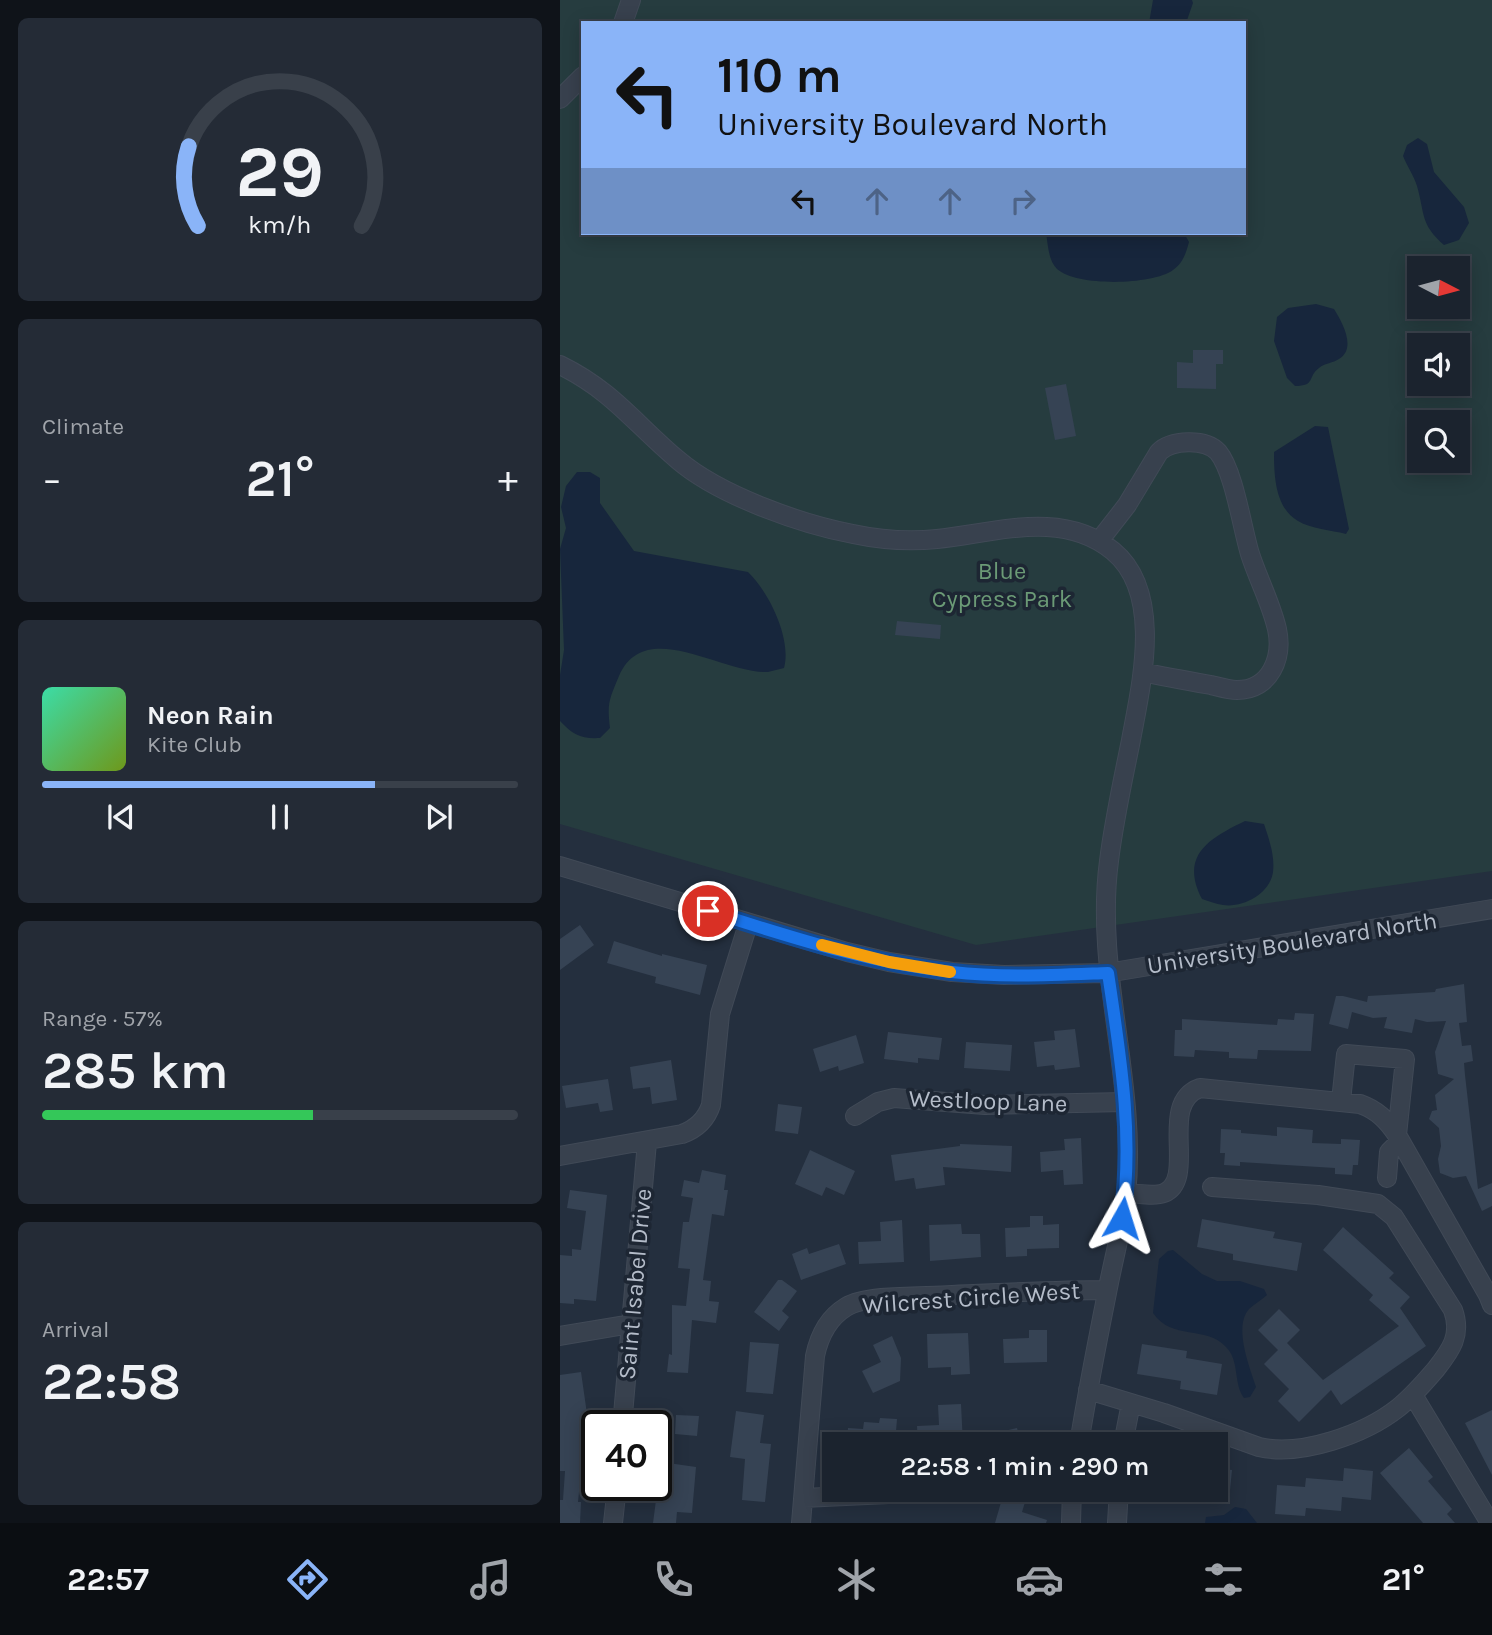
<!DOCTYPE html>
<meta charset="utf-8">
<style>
:root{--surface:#1b232e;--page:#242b36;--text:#f1f3f6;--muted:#a0a4aa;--line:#39404a;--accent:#8ab4f8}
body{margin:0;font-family:Karla,sans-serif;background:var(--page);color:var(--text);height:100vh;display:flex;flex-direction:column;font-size:26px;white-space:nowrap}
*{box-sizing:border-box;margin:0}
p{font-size:23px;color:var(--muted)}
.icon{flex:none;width:38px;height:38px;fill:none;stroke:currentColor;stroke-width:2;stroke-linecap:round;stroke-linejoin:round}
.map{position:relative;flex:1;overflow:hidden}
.details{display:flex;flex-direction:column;gap:18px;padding:18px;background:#0f1319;width:560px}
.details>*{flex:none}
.hud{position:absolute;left:21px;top:21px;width:665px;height:214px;border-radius:0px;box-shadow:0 4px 18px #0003,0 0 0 2px var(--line);background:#8ab4f8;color:#111;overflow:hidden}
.needle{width:46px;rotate:96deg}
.fabs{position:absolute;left:847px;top:256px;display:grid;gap:14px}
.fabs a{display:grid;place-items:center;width:63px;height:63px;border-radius:0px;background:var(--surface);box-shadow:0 4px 18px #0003,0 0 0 2px var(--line);font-size:35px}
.speed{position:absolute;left:21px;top:1410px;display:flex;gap:14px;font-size:35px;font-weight:700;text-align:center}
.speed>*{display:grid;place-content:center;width:91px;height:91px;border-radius:50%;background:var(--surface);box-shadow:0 4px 18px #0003,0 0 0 2px var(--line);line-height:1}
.speed .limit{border:4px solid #111;border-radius:10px;background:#fff;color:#111}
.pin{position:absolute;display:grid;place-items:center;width:60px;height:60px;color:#fff;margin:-30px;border:4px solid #fff;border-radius:50%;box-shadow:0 2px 7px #0007}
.me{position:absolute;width:77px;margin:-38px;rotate:6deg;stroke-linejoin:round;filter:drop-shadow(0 0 5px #0008)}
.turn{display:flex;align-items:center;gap:24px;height:147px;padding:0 21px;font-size:32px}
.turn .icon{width:91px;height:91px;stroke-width:2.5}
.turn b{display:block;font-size:49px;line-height:60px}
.lanes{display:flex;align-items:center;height:66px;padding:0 21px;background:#0003;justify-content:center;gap:35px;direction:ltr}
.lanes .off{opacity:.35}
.big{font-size:52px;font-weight:600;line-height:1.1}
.details .tile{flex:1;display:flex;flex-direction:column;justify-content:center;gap:10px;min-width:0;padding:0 24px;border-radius:10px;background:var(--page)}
.details .dial{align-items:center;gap:0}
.dial svg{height:182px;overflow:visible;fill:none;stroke:var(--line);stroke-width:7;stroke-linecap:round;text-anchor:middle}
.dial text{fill:var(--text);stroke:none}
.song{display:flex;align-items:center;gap:21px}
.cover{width:84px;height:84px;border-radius:10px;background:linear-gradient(135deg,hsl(160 70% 55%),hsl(80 70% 35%))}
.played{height:7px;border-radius:4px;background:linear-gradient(90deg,var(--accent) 70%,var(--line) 70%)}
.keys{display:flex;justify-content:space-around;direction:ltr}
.heat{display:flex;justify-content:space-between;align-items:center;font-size:38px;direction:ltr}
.charge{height:10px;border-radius:5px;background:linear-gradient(90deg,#34c759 57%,var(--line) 0)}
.trip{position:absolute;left:262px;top:1432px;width:406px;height:70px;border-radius:0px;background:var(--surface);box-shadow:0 4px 18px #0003,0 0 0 2px var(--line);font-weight:600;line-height:70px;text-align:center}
.tabs{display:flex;height:112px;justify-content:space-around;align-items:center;background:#0b0e12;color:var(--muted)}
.tabs .icon{width:49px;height:49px}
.tabs .on{color:var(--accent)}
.tabs b{font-size:32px;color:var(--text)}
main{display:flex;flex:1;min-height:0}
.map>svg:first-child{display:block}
.green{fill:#263c3f;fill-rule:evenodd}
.water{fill:#17263c}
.building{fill:#364354}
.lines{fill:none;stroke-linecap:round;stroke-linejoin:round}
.minor-casing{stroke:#414a57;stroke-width:20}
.minor{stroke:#38414e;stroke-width:18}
.route-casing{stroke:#114b97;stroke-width:18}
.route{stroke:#1a73e8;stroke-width:12}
.slow{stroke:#f59e0b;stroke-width:12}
.labels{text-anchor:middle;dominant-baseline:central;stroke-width:7;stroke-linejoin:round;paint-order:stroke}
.park-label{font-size:24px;fill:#6b9a76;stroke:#1d2633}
.street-label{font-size:24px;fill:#b4bcc9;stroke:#1d2633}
</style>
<main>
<section class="details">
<div class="tile dial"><svg viewBox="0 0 100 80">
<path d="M14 69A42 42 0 1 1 86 69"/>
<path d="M14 69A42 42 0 0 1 10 34" stroke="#8ab4f8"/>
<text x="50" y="56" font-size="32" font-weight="700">29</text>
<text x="50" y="72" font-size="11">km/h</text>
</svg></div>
<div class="tile"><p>Climate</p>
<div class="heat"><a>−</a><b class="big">21°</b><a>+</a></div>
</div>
<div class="tile">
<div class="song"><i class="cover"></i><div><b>Neon Rain</b><p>Kite Club</p></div></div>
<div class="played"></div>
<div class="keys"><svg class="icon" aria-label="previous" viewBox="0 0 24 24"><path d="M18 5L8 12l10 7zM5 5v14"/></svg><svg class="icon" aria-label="pause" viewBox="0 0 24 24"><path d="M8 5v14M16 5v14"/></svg><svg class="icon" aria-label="next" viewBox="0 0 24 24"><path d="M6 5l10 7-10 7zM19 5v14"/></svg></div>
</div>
<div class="tile"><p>Range · 57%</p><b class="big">285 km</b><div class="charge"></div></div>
<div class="tile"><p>Arrival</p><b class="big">22:58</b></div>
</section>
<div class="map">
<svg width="932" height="1523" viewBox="0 0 932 1523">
<rect width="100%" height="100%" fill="#242f3e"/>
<path class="green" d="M 0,0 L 932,0 L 932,871 L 416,945 L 0,824 ZM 23,23 L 684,23 L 684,233 L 23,233 ZM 859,268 L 898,268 L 898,306 L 859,306 ZM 859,345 L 898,345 L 898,383 L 859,383 ZM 859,422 L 898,422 L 898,460 L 859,460 Z"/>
<path class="water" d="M 593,0 L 632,0 L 633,3 L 626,23 L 589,23 Z
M 858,138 L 867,144 L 874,172 L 904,207 L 909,223 L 899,240 L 884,245 C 860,224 865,214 857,186 C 854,176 847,166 843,156 L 847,145 Z
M 486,233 L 624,233 L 629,242 C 626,253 623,263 613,270 C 593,285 517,287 497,269 C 488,260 488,244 486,233 Z
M 756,304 L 774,309 C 782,322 797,348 779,359 C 773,363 765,363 759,368 C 747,377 756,386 735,386 L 727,378 L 714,341 L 717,317 L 728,308 Z
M 755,426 L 768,427 L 789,529 L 786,534 C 771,530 751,529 738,521 C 715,508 714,475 714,452 Z
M 17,472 L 30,472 L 40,478 L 40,503 L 74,551 L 188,572 C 209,592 232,639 224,668 C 219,669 213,671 208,672 C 162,674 85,616 59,676 C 49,700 47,703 50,728 L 40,738 C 21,739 13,735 0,721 L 0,675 L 4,650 L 0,549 L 6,528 L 1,507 L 6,486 Z
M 685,821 L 704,824 C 709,839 715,856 713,872 C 710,894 683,908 663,905 C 656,904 649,901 642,899 C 619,855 650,838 685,821 Z
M 613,1250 L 642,1274 L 657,1281 L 680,1281 L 704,1289 L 707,1295 C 702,1300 694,1304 689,1309 C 673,1327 690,1368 696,1387 L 690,1397 L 684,1398 C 673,1383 680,1361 666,1347 C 646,1325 612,1341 593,1313 L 599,1259 L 608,1251 Z
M 675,1507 L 686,1509 L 697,1523 L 645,1523 L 646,1517 L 664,1515 Z"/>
<path class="building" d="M 633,350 L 663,350 L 663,364 L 656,364 L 656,389 L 617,388 L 617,362 L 633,363 Z
M 506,384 L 516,436 L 495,440 L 485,388 Z
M 337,621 L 381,625 L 380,639 L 335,635 Z
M 20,925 L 34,945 L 0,970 L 0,939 Z
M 54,941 L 102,956 L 102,954 L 147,965 L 140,995 L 95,983 L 96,977 L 47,963 Z
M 904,984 L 907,1022 L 899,1023 L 902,1046 L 911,1045 L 913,1061 L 904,1063 L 905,1075 L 918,1189 L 932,1183 L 932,1206 L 922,1211 L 906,1176 L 893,1178 L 880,1173 L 878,1159 L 881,1146 L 879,1128 L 869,1119 L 872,1111 L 877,1110 L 875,1095 L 894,1079 L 878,1074 L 875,1052 L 886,1021 L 867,1022 L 855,1019 L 852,1033 L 824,1028 L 827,1017 L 813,1018 L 792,1012 L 788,1029 L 769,1024 L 776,996 L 783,996 L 807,1002 L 808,996 L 875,992 L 876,989 Z
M 735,1013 L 754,1014 L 751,1051 L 698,1050 L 697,1059 L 669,1058 L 669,1052 L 635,1050 L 634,1057 L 614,1056 L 615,1030 L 622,1030 L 622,1019 L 717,1025 L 718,1019 L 734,1020 Z
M 515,1029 L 520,1067 L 495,1070 L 494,1065 L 477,1067 L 474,1042 L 495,1040 L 494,1031 Z
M 328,1032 L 382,1038 L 379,1060 L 358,1058 L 358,1063 L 324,1059 Z
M 296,1035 L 304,1063 L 279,1071 L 278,1066 L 260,1072 L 253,1049 Z
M 406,1042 L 452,1045 L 450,1071 L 404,1068 Z
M 111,1060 L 117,1100 L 92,1104 L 90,1087 L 73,1089 L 70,1067 Z
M 48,1079 L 53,1110 L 40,1112 L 38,1103 L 6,1108 L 2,1086 Z
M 218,1104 L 242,1107 L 238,1134 L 215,1131 Z
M 717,1127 L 753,1130 L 752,1143 L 781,1144 L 781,1139 L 800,1140 L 798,1165 L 793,1165 L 792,1175 L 775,1174 L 775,1168 L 680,1162 L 680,1166 L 664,1165 L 665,1153 L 660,1153 L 661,1129 L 681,1130 L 681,1133 L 717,1136 Z
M 521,1138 L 523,1184 L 504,1185 L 503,1170 L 481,1172 L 480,1152 L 505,1150 L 504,1139 Z
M 400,1144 L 452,1146 L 451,1172 L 383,1167 L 385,1185 L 356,1189 L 354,1178 L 335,1181 L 331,1155 L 400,1146 Z
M 250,1150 L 295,1171 L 284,1195 L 266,1187 L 262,1196 L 235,1184 Z
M 142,1170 L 166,1175 L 164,1190 L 168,1190 L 164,1216 L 152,1214 L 143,1280 L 151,1281 L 149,1301 L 159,1302 L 156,1323 L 132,1320 L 128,1373 L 107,1372 L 109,1354 L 112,1355 L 112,1305 L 126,1306 L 130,1269 L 118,1268 L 123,1222 L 129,1222 L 133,1198 L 121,1196 L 124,1180 L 139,1183 Z
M 10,1190 L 47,1195 L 36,1301 L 14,1299 L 14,1304 L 0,1303 L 0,1255 L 12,1256 L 12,1249 L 21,1250 L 26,1211 L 7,1208 Z
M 470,1216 L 483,1216 L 483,1225 L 499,1224 L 499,1248 L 467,1249 L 467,1256 L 446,1257 L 445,1228 L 470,1227 Z
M 642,1219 L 715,1232 L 713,1238 L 742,1243 L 737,1271 L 673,1260 L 673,1254 L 637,1247 Z
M 342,1220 L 344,1262 L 299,1264 L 298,1242 L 321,1241 L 320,1222 Z
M 401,1224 L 402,1234 L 420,1234 L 421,1257 L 370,1261 L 369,1225 Z
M 783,1227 L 834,1273 L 829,1278 L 850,1297 L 840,1308 L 866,1346 L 781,1405 L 771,1390 L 739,1422 L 718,1401 L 729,1389 L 704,1364 L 718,1350 L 698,1330 L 719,1309 L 740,1330 L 727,1343 L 763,1380 L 839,1326 L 809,1300 L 813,1295 L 763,1250 Z
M 279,1244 L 286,1264 L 241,1280 L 232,1254 L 247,1248 L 249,1254 Z
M 218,1280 L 222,1280 L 237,1291 L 222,1311 L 229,1317 L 219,1331 L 194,1312 Z
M 469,1330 L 487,1330 L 487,1362 L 444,1363 L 443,1339 L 469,1338 Z
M 408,1333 L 410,1374 L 391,1375 L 391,1367 L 368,1368 L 367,1334 Z
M 332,1336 L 341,1358 L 340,1381 L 313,1393 L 302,1371 L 321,1362 L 313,1345 Z
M 190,1342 L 219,1344 L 213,1394 L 186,1392 Z
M 582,1344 L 627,1351 L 626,1358 L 662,1364 L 657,1395 L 620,1389 L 621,1381 L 577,1374 Z
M 21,1372 L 28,1421 L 26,1421 L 18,1502 L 21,1502 L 20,1523 L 0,1523 L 0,1500 L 3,1500 L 5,1471 L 0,1471 L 0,1375 Z
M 401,1404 L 403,1444 L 358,1444 L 357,1426 L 379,1425 L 378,1405 Z
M 932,1410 L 932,1475 L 905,1423 Z
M 176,1411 L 204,1415 L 200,1443 L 211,1444 L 205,1502 L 182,1500 L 185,1459 L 170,1457 Z
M 116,1415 L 139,1416 L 137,1436 L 115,1434 Z
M 320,1418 L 337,1419 L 335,1444 L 287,1444 L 288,1428 L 303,1429 L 304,1422 L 319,1423 Z
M 457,1428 L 461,1444 L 410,1444 L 410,1439 Z
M 849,1448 L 873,1477 L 868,1481 L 892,1509 L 887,1514 L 895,1523 L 863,1523 L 820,1473 Z
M 101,1462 L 136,1467 L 132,1513 L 117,1512 L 116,1523 L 93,1523 Z
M 656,1468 L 672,1470 L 669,1500 L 656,1499 Z
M 784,1468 L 813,1471 L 811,1500 L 782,1497 L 781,1511 L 746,1508 L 745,1516 L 715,1514 L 717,1485 L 745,1487 L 746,1478 L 783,1481 Z
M 444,1492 L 466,1499 L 462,1512 L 487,1520 L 486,1523 L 435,1523 Z"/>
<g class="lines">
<g class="minor-casing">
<path id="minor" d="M 63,23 L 71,0
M 0,99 L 23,76
M 0,365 C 53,391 75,424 118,460 C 159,495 240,524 293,534 C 321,540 348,542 377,539 C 436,533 502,509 553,551 C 604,593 581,685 571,740 C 563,780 554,820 549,861 C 534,973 578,1083 566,1196 C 562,1229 553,1261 547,1293 C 537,1343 527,1394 519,1444
M 539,541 L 567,505 L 599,452 C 611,440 645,438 658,452 C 674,471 682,528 690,554 C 698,579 711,603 717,629 C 723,657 711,690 677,690 C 669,690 659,687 651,685 C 628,681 605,677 583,672
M 0,866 L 287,952 L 329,962 L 392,972 L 444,975 L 547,973 L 932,909
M 781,1101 L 786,1054 L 845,1059 L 837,1135
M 295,1116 L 318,1102 L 334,1098 L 425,1105 L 565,1102
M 0,1156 L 122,1134 C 136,1129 146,1120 151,1105 L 160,1014 L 188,924
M 827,1178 L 829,1152 L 840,1141
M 566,1193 C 577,1193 594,1197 604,1193 C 638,1179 597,1103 640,1088 L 800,1104 C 817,1110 827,1120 837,1135 L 928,1295 L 932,1305
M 0,1336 L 71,1324
M 528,1390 L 604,1413 L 699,1447 C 741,1457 805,1434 838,1408 C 853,1396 864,1383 876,1369 C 891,1350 902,1335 893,1310 L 834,1217 L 818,1204 L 758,1195 L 652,1187
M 853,1395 L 930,1523
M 62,1426 L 87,1142
M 563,1444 L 571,1403
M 243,1498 L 372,1492
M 53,1523 L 57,1486
M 241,1523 L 255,1356 C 259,1337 268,1318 286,1307 C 307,1294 365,1297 392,1295 C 444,1293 495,1290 547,1290
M 511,1523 L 512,1489
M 557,1523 L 559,1489"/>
</g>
<use href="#minor" class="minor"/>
</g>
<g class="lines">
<g class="route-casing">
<path id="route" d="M 148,911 C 228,936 308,963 392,972 C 443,978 496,975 548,973 C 560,1054 574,1136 562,1218"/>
</g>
<use href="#route" class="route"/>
<path class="slow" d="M 262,945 L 329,962 L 390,972"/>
</g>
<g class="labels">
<g class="park-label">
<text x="442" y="571">Blue<tspan x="442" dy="28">Cypress Park</tspan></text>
</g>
<g class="street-label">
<text transform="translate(732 943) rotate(-9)">University Boulevard North</text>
<text transform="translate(428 1101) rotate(2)">Westloop Lane</text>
<text transform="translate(75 1284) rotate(-85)">Saint Isabel Drive</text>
<text transform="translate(411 1298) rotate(-4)">Wilcrest Circle West</text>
</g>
</g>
</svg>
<div class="fabs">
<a><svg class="needle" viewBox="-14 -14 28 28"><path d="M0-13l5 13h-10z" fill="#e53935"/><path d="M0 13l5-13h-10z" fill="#a0a4aa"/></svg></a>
<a><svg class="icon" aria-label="sound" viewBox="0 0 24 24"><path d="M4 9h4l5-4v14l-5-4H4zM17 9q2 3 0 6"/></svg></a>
<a><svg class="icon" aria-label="search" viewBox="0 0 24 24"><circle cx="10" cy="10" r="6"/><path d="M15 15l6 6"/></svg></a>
</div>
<div class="speed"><div class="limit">40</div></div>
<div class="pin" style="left:148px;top:911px;background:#d93025"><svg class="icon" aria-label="arrive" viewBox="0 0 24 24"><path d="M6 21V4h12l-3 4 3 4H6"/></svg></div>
<svg class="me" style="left:562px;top:1218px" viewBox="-20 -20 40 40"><path d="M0-17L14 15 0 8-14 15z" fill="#1a73e8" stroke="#fff" stroke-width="4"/></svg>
<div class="trip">22:58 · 1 min · 290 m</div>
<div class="hud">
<div class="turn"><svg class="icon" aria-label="left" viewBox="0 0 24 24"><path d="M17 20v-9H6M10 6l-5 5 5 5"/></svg><div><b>110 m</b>University Boulevard North</div></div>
<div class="lanes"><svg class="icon" aria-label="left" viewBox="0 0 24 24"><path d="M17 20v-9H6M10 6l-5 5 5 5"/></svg><svg class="icon off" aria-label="ahead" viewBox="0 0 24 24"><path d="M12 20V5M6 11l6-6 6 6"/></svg><svg class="icon off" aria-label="ahead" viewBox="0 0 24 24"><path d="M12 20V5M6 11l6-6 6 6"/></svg><svg class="icon off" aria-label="right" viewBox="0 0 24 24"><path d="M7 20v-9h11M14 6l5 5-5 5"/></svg></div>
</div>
</div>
</main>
<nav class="tabs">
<b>22:57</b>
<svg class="icon on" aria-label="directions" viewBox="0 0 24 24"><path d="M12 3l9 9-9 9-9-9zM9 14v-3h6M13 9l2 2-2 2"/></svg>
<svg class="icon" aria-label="music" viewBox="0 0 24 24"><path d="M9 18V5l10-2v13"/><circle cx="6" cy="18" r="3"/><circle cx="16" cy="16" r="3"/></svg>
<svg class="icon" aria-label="phone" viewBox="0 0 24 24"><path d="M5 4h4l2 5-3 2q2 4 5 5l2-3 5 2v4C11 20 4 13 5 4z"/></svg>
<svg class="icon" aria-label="climate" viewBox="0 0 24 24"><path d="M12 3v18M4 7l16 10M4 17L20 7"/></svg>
<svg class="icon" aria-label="car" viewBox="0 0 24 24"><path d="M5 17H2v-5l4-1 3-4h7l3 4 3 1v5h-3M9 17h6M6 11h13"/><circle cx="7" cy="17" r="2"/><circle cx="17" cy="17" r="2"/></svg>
<svg class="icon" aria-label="filters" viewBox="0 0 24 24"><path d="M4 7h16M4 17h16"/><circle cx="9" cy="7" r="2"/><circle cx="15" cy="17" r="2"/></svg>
<b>21°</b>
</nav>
